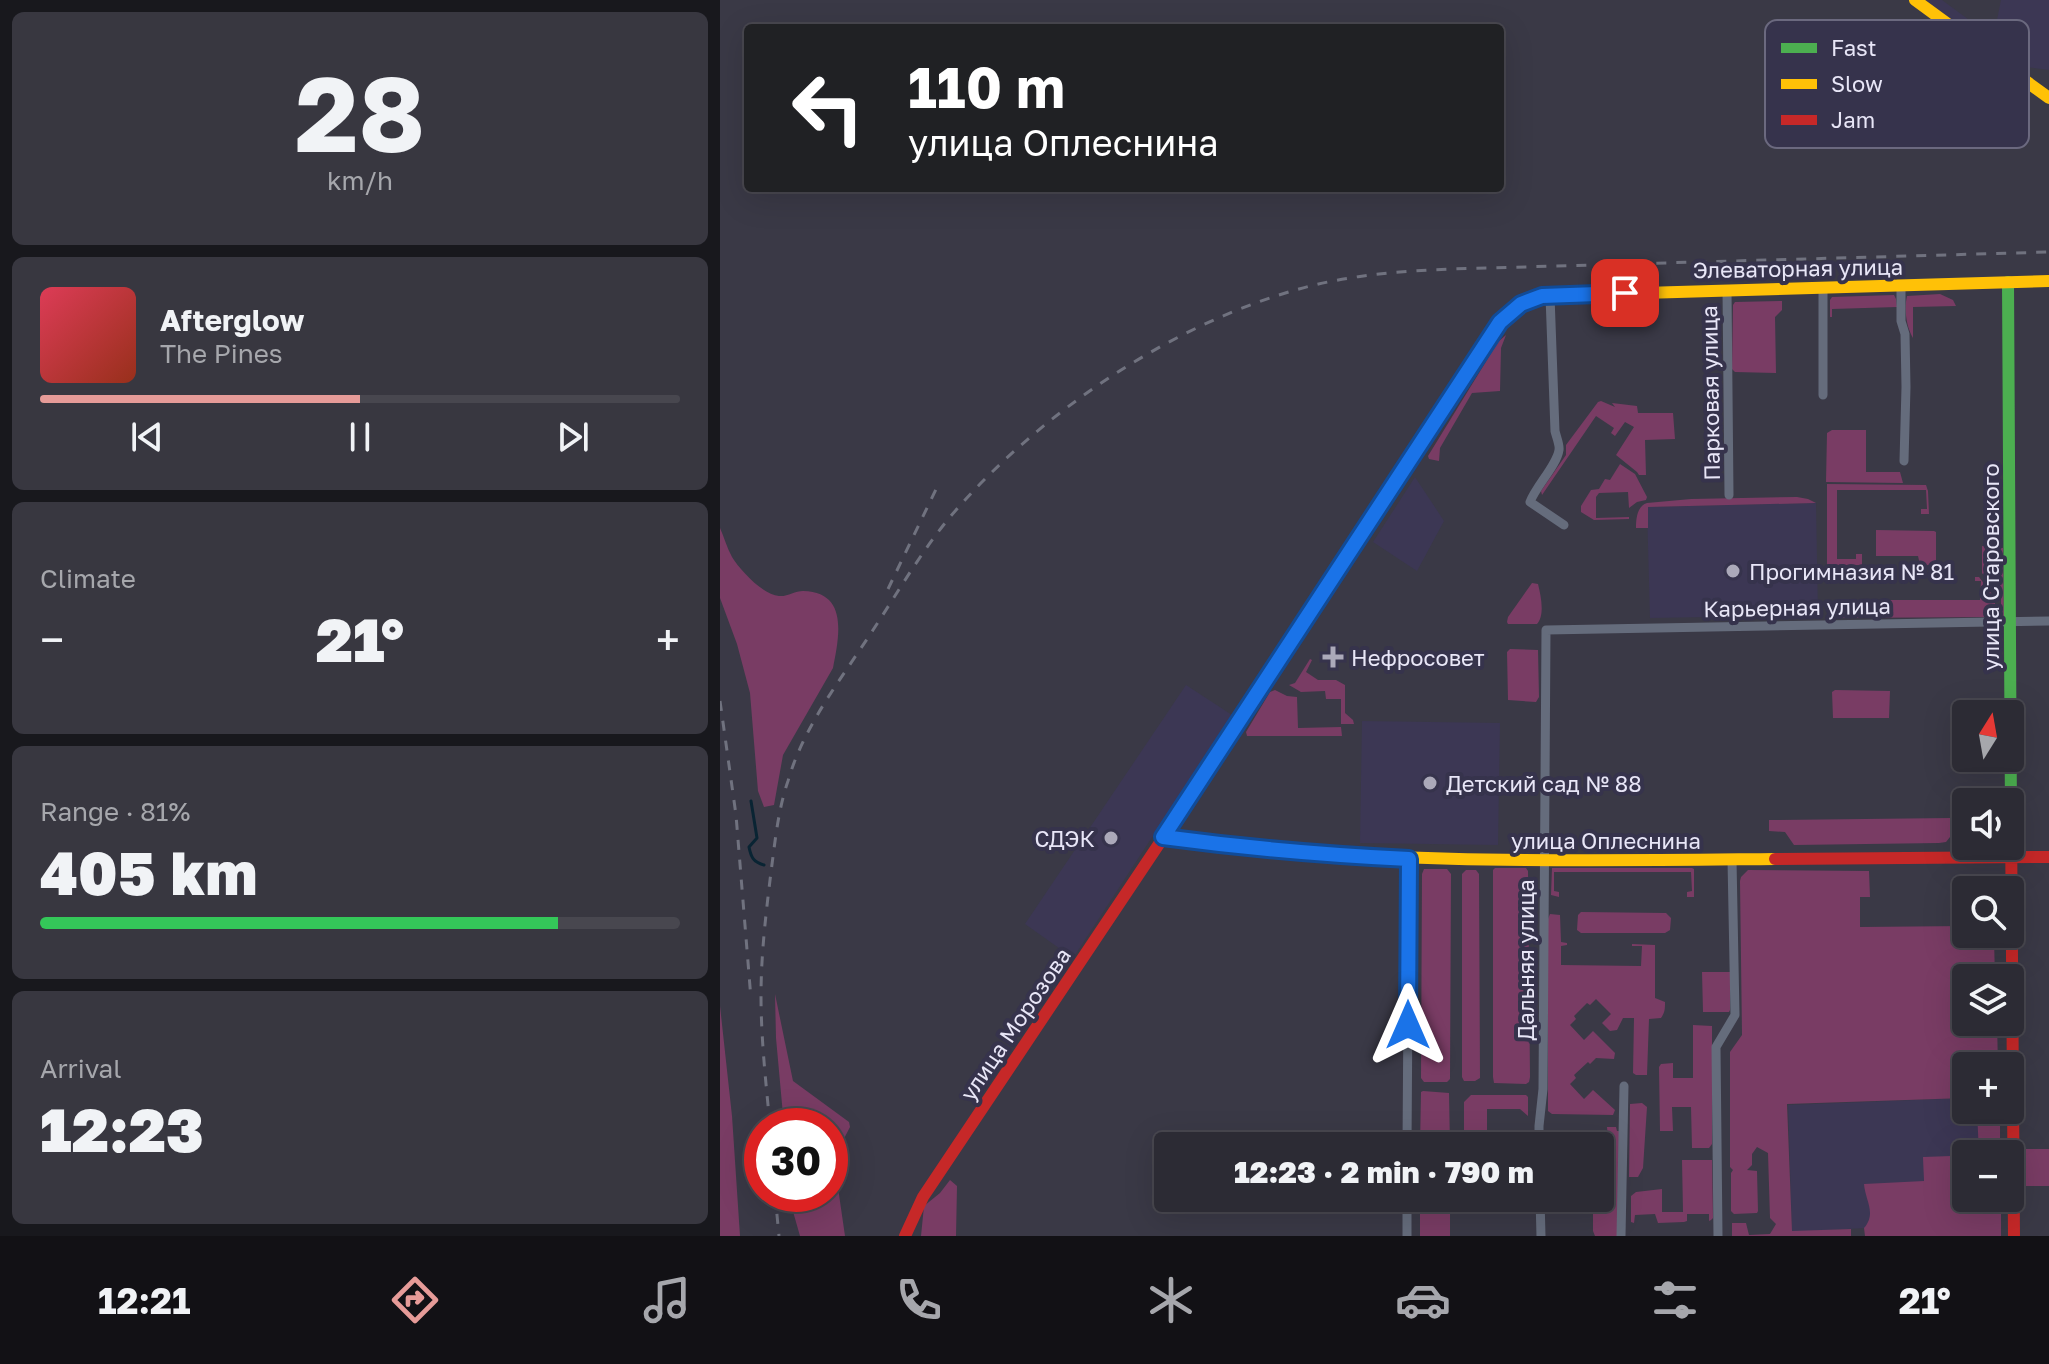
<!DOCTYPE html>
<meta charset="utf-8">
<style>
:root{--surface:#2c2b34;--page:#383740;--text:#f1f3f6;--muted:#a6a7ac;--line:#48474f;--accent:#e69b98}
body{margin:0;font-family:"Golos Text",sans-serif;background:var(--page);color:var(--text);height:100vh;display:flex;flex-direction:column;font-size:30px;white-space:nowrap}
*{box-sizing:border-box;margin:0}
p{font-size:26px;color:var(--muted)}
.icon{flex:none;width:44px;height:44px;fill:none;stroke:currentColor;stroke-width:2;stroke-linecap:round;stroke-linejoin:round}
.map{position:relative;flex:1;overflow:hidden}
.side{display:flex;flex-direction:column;gap:12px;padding:12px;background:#18181d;width:720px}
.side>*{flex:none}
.hud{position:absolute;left:24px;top:24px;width:760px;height:168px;border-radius:8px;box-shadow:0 8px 32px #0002,0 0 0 2px var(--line);background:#202124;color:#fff;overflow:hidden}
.needle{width:52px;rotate:11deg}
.controls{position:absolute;left:1232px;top:700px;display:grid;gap:16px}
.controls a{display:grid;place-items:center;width:72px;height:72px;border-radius:8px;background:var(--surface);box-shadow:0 8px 32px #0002,0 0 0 2px var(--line);font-size:40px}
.speed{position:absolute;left:24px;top:1108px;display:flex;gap:16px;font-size:40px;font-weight:700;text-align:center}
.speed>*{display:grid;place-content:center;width:104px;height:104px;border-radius:50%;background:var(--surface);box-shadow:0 8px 32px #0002,0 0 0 2px var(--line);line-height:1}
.speed .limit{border:12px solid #d22;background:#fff;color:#111}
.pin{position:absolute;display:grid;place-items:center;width:68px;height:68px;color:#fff;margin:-34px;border-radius:16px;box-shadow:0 4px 12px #0006}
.me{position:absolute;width:88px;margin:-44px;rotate:0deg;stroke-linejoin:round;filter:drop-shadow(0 0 6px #0008)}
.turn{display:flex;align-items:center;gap:28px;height:168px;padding:0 32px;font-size:36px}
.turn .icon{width:104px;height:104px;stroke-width:2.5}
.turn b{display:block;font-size:56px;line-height:68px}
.big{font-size:60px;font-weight:800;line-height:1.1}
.side .tile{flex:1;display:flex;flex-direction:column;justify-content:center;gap:12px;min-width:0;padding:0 28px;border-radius:12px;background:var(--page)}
.side .dial{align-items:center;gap:0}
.dial b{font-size:104px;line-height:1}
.song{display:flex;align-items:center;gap:24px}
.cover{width:96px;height:96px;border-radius:12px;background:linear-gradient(135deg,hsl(350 70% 55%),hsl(10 70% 35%))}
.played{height:8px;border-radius:4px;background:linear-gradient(90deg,var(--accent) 50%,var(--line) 50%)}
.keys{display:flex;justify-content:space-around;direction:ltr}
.heat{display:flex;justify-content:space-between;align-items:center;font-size:44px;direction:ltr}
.charge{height:12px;border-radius:6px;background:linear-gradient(90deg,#34c759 81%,var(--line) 0)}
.trip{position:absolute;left:434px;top:1132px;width:460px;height:80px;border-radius:8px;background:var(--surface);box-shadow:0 8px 32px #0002,0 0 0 2px var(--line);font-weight:800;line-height:80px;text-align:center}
.tabs{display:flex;height:128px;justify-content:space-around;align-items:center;background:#121115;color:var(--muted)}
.tabs .icon{width:56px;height:56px}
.tabs .active{color:var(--accent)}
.tabs b{font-size:36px;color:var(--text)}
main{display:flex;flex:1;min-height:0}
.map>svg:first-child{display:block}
.built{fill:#3c3754}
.green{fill:#793c64}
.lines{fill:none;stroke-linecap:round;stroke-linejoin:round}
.stream{stroke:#092433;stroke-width:3}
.street{stroke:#656c7c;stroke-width:9}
.fast{stroke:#4caf50;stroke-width:12}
.slow{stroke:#ffc107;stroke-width:12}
.jam{stroke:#c62828;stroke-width:12}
.rail{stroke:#70727f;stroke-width:3;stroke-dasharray:10 10;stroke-linecap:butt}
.route-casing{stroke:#114b97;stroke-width:20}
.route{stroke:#1a73e8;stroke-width:14}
.poi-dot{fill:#aba9b9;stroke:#36334c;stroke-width:3}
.labels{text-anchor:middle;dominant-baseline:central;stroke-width:8;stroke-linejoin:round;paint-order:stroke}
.street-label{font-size:22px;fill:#e8e6f7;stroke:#36334c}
.poi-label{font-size:22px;fill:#e8e6f7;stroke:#36334c;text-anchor:start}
.key{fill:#36334c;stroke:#6b697f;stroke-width:2}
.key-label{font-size:22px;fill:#e8e6f7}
</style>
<main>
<section class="side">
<div class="tile dial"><b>28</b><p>km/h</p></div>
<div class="tile">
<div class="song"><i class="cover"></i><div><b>Afterglow</b><p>The Pines</p></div></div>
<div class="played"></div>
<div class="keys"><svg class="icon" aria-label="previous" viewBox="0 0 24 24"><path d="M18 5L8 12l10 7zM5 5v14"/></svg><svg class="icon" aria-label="pause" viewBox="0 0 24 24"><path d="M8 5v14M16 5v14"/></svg><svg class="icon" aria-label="next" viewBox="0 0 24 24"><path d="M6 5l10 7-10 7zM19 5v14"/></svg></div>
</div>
<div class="tile"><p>Climate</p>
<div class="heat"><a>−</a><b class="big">21°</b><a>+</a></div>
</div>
<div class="tile"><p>Range · 81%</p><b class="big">405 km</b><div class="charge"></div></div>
<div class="tile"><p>Arrival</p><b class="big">12:23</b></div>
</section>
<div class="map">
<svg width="1329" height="1236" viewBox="0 0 1329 1236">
<rect width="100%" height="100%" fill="#3a3946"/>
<path class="built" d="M 1205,0 L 1222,0 L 1264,31 L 1271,28 L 1277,20 L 1281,0 L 1329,0 L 1329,70 L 1291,65 Z
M 695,477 L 724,521 L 697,571 L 653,542 Z
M 1096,503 L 1098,615 L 930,618 L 927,507 Z
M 466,685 L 512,715 L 353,958 L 305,924 Z
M 642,721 L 780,723 L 778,845 L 640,843 Z
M 1246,1098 L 1246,1110 L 1269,1110 L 1269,1152 L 1246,1154 L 1246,1186 L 1182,1226 L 1072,1232 L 1068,1105 Z"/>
<path class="green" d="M 1220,294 L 1233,300 L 1236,306 L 1193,307 L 1193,338 C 1186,326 1184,309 1187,296 Z
M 1174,295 L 1176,299 L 1177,307 L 1112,309 L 1112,317 L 1110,317 L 1110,300 L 1112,297 Z
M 1062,301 L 1062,310 L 1055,317 L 1056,373 L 1015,372 L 1012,369 L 1013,305 L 1015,302 Z
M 786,335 L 781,348 L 780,391 L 752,393 L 720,448 L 719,461 L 709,459 L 708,456 L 778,342 Z
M 881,401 L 895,407 L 892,403 L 917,406 L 918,413 L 953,413 L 955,439 L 925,440 L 926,475 L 919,475 L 917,472 L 896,455 L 914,427 L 905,422 L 895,436 L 891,433 L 894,428 L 876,416 L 822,495 L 821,491 L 846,455 L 846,445 L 878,402 Z
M 1112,430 L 1146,430 L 1146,472 L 1180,472 L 1183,483 L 1106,482 L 1107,433 Z
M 900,464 L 915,474 L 927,497 L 926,500 L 917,502 L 909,508 L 908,492 L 879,493 L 876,497 L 876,518 L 909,517 L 909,519 L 874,520 L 861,512 L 861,506 L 871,490 L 879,489 L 885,479 L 890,480 Z
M 1107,484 L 1206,485 L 1208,491 L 1209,514 L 1201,514 L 1201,509 L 1207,509 L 1206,490 L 1117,490 L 1117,559 L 1136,559 L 1136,554 L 1142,554 L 1142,565 L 1107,565 Z
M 1077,497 L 1088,499 L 1096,503 L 928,507 L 928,528 L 916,528 C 916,519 917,506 927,503 L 971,499 Z
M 0,528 C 4,537 7,548 12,557 C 20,570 43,595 59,596 C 67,597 75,591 83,591 C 129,592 119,637 113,668 L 63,755 L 54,805 L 44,807 L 38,791 L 30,693 L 17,644 L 0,598 Z
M 1156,530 L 1214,531 L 1216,532 L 1216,562 L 1213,565 L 1200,565 L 1198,556 L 1156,556 Z
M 1262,546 L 1283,548 L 1284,616 L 1281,616 L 1281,597 L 1262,573 Z
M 1255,577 L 1259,577 L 1275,598 L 1275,617 L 1117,618 L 1115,617 L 1115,600 L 1260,600 L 1261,581 L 1255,581 Z
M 812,583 L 818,584 C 821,596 825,615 817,624 L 788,624 L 787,622 L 788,617 Z
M 790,649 L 818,650 L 819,697 L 816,702 L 788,700 L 787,652 Z
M 590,659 L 592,660 L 586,672 L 598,680 L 616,680 L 625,685 L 625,713 L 633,720 L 634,724 L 621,724 L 621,699 L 606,699 L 605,691 L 581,692 L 569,685 L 575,683 Z
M 555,690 L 567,696 L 577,697 L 578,728 L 621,727 L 622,736 L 527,736 L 526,732 L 550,692 Z
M 1115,690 L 1170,691 L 1169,718 L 1113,718 L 1112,692 Z
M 1231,818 L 1230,837 L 1226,842 L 1219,843 L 1074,845 L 1065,832 L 1049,831 L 1049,820 Z
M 775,868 L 806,868 L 808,871 L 810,1077 L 809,1082 L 806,1084 L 774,1083 L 773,1077 L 773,870 Z
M 832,868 L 972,868 L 974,869 L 974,897 L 967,897 L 967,892 L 972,891 L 971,872 L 834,872 L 834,891 L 839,892 L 839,897 L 831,895 Z
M 704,869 L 727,869 L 731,874 L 730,1079 L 727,1082 L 704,1082 L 701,1078 L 702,874 Z
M 746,870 L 756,870 L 759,874 L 760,1078 L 755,1081 L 744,1081 L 742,1077 L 742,874 Z
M 1028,870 L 1149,871 L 1150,897 L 1140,897 L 1140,927 L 1246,926 L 1246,934 L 1271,934 L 1274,939 L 1275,978 L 1246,978 L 1246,1022 L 1277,1022 L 1278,1066 L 1246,1066 L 1246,1098 L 1067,1104 L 1072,1231 L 1131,1229 L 1131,1236 L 1012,1236 L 1012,1223 L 1026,1223 L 1029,1235 L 1050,1234 L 1056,1224 L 1050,1218 L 1048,1153 L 1037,1147 L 1032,1154 L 1032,1165 L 1027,1170 L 1037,1171 L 1038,1211 L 1037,1213 L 1014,1214 L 1011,1211 L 1011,1173 L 1013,1170 L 1010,1167 L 1010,1052 L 1022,1035 L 1020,881 L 1021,877 Z
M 861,912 L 946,913 L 951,918 L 950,930 L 945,933 L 861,933 L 857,930 L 858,915 Z
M 830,914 L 840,915 L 841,942 L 847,943 L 847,945 L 841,946 L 841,965 L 921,966 L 922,946 L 912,946 L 912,944 L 935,945 L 935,998 L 945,1002 C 945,1009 945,1012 941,1018 L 929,1019 L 927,1075 L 916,1075 L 913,1073 L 914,1018 L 903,1018 L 897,1030 L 890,1031 L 882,1023 L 891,1014 L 876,999 L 870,1005 L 867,1003 L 854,1016 L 856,1019 L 850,1025 L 864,1040 L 873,1031 L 895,1053 L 894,1059 L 876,1058 L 870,1064 L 868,1062 L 854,1075 L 856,1078 L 850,1084 L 864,1099 L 873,1090 L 895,1110 L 893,1115 L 832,1114 L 828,1111 L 828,919 Z
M 982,972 L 1010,972 L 1010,1010 L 1009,1012 L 983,1012 Z
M 55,994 L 73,1081 L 129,1122 L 130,1127 L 116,1154 L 114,1160 L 125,1236 L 80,1236 L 68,1194 L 110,1194 L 110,1126 L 64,1126 L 56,1038 Z
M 0,1006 L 12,1116 L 20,1236 L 0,1236 Z
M 973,1025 L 992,1026 L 992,1144 L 989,1148 L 972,1148 L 971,1107 L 952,1107 L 953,1131 L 940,1131 L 939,1067 L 941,1064 L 953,1063 L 953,1078 L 973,1078 Z
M 703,1091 L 729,1093 L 730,1146 L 700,1146 L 701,1092 Z
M 751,1095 L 806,1095 L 808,1097 L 808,1116 L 800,1109 L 767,1109 L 767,1146 L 744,1146 L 744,1102 Z
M 922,1103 L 927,1107 L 923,1168 L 918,1177 L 909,1177 L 910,1104 Z
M 1257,1110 L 1280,1110 L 1280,1154 L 1259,1154 Z
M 887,1127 L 896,1127 L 897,1131 L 900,1131 L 899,1236 L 875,1236 L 873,1231 L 873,1208 L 895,1207 L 896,1201 L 893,1198 L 894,1141 L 888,1139 Z
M 1245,1140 L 1249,1144 L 1250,1154 L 1246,1154 L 1246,1198 L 1251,1198 L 1252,1205 L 1254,1207 L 1278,1207 L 1281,1209 L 1281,1236 L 1145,1236 L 1144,1228 C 1157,1213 1145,1200 1144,1184 L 1204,1181 L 1203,1157 L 1231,1156 L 1232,1159 L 1245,1159 Z
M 1306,1149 L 1329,1149 L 1329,1186 L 1306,1186 Z
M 962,1160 L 992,1160 L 993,1218 L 991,1220 L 989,1221 L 989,1214 L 967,1214 L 967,1221 L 964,1222 L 938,1223 L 935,1214 L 915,1215 L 914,1223 L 911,1222 L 911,1196 L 916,1192 L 942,1189 L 942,1212 L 963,1212 Z
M 230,1180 L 237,1186 L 236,1236 L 201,1236 L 204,1206 L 220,1193 Z
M 700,1198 L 730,1198 L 730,1236 L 700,1236 Z"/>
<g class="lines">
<path class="stream" d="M 31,801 L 37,838 L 29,847 C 31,857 33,862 44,865"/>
<path class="street" d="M 1181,286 L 1181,321 L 1185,334 L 1186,387 L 1184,461
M 1007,290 L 1009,495
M 830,296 L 835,431 C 836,436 840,445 839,450 C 837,465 816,486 810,502 L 844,525
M 1103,395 L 1103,288
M 687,1146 L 689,859
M 819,1146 L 819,1126 L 823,1089 L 826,630 L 1329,621
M 820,1198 L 821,1236
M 687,1236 L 687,1198
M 901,1236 L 904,1086
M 998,1236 L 996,1047 L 1015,1015 L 1012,860"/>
<path class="fast" d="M 1288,282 L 1291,817
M 453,823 L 779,324 C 812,288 845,295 889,294"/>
<path class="slow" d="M 1195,0 L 1329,98
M 889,294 L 1329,281
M 443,837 C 646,865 851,861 1055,859"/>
<path class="jam" d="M 1291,817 L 1294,1236
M 1055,859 L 1329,857
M 185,1236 L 203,1197 L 453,823"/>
<path class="rail" d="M 168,589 L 220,481
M 0,701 L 16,815 L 31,999
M 50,1126 C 46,1083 41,1039 41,996 C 41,954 46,913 51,872 C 55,842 58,810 68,781 C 84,725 122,678 153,630 C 178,592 201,552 230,517 C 317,415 449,325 579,289 C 629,275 680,271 732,269 L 1329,252
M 55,1194 L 59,1236"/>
</g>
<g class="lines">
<g class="route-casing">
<path id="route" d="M 688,1025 L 689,859 C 607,855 525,848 443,837 L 780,322 L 801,304 L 822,296 L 905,293"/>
</g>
<use href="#route" class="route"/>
</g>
<g class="poi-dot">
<circle cx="1013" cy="571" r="8"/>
<path d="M609 645h8v8h8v8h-8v8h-8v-8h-8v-8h8z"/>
<circle cx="710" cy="783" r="8"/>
<circle cx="391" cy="838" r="8"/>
</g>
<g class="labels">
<g class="street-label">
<text transform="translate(1078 268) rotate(-1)">Элеваторная улица</text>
<text transform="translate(990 393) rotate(-91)">Парковая улица</text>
<text transform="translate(1270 567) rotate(-90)">улица Старовского</text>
<text transform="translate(1077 607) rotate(-1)">Карьерная улица</text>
<text x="886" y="840">улица Оплеснина</text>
<text transform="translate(805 960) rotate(-90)">Дальняя улица</text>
<text transform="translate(295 1024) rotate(-56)">улица Морозова</text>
</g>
<g class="poi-label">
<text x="1029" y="571">Прогимназия № 81</text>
<text x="631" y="657">Нефросовет</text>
<text x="726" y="783">Детский сад № 88</text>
<text x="375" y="838" text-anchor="end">СДЭК</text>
</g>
</g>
<rect x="1045" y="20" width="264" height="128" rx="12" class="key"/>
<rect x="1061" y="43" width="36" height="10" fill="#4caf50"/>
<rect x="1061" y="79" width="36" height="10" fill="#ffc107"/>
<rect x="1061" y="115" width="36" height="10" fill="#c62828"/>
<g class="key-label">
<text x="1111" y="56">Fast</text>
<text x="1111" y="92">Slow</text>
<text x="1111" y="128">Jam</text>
</g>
</svg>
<div class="controls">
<a><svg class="needle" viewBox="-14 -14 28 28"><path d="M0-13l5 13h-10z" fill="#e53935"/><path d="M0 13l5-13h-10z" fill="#a6a7ac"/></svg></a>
<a><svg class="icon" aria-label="sound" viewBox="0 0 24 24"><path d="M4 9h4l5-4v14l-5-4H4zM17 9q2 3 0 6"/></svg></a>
<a><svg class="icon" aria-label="search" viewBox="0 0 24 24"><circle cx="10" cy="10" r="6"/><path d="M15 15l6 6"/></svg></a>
<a><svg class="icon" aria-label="layers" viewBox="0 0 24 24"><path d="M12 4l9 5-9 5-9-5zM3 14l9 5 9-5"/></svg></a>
<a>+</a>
<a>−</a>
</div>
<div class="speed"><div class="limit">30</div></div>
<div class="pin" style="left:905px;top:293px;background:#d93025"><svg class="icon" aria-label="arrive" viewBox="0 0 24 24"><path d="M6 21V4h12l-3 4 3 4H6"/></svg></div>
<svg class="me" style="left:688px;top:1025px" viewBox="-20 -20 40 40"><path d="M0-17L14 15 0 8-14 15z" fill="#1a73e8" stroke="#fff" stroke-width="4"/></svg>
<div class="trip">12:23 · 2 min · 790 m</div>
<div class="hud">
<div class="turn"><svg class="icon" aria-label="left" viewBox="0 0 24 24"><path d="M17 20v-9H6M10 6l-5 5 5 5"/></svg><div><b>110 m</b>улица Оплеснина</div></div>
</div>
</div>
</main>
<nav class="tabs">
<b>12:21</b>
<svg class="icon active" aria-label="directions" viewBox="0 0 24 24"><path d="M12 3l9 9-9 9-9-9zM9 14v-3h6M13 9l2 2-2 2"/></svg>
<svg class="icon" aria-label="music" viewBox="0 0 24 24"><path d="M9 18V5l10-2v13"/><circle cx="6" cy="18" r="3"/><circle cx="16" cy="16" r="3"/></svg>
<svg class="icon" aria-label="phone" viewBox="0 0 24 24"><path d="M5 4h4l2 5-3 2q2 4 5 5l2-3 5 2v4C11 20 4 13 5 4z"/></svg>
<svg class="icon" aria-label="climate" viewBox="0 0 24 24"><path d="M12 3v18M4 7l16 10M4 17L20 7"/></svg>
<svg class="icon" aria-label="car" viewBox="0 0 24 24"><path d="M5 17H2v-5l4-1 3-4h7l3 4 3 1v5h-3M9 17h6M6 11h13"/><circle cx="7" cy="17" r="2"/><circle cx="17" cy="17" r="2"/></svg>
<svg class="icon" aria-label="filters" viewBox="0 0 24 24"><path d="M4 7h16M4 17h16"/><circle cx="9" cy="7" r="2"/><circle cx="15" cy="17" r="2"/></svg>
<b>21°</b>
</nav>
